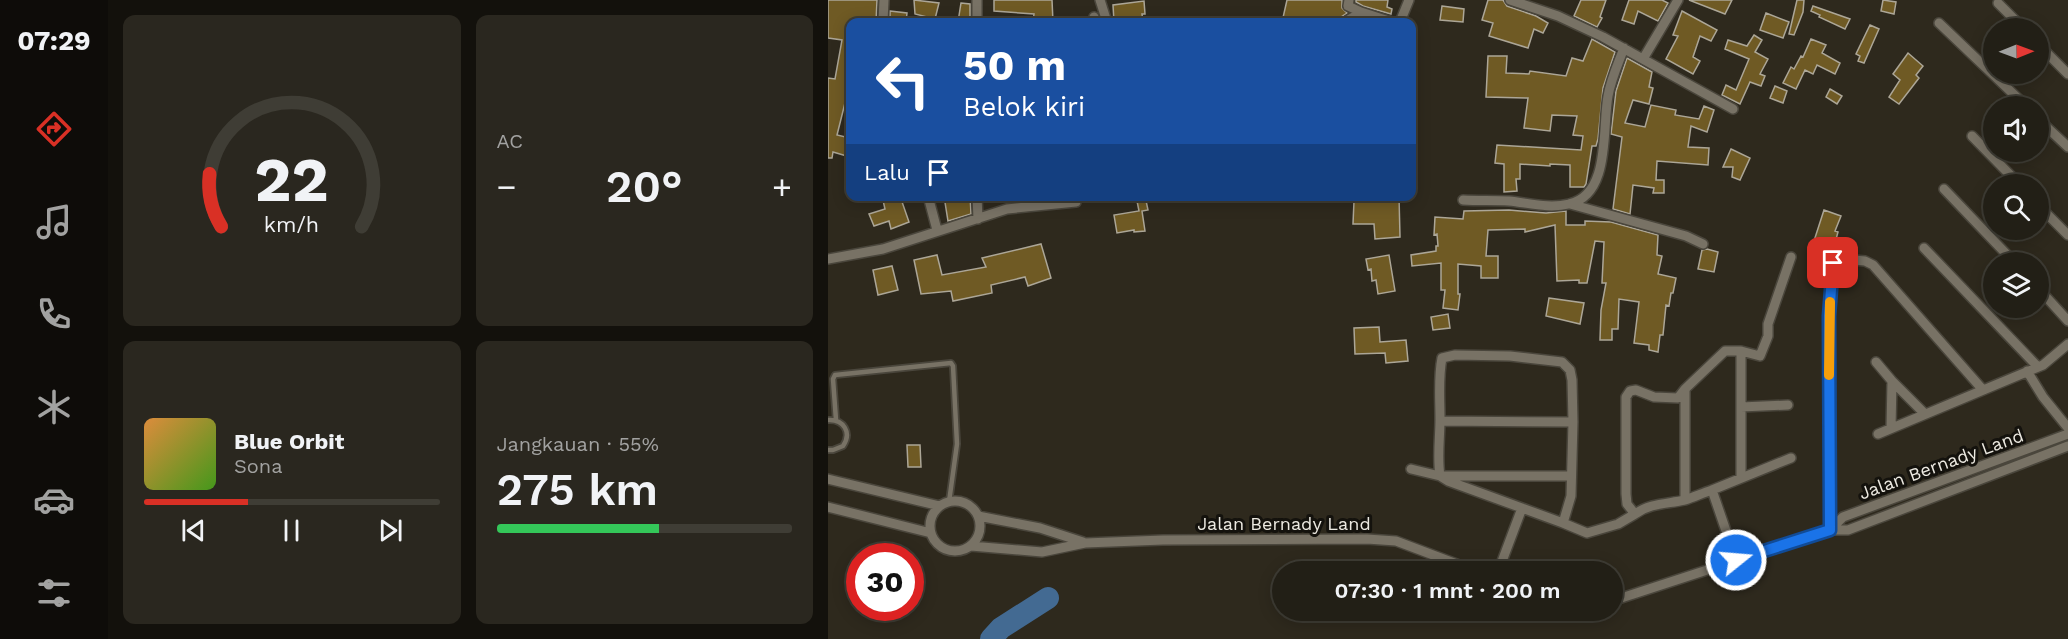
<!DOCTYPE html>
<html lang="id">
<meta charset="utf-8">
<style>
:root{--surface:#221f16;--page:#2a271f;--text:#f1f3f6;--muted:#a2a2a1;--line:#3f3d35;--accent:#d93025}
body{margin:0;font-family:"Work Sans",sans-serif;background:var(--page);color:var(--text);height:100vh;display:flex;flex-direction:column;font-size:22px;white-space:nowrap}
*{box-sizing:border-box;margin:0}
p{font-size:20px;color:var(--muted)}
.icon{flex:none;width:33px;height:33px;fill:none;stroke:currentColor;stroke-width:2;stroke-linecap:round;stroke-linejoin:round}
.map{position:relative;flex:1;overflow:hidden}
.details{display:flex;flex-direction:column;gap:15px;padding:15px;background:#13110c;width:720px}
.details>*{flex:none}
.banner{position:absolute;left:18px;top:18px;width:570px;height:183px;border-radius:12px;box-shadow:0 3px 15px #0003,0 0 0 2px var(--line);background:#1a4fa0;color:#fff;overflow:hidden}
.needle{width:39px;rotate:89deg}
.fabs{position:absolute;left:1155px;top:18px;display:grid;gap:12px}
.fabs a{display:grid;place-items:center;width:66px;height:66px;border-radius:50%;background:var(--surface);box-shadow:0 3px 15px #0003,0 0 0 2px var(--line);font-size:30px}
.speed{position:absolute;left:18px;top:543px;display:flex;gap:12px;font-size:30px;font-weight:700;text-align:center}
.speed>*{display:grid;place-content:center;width:78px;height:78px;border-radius:50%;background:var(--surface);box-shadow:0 3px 15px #0003,0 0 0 2px var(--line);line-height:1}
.speed .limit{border:9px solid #d22;background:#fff;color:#111}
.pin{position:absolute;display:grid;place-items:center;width:51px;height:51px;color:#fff;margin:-26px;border-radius:12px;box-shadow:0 3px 9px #0006}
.me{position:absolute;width:66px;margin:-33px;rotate:73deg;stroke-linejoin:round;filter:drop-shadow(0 0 4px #0008)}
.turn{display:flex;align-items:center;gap:21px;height:126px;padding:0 18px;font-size:27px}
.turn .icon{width:78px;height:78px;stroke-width:2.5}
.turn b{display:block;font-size:42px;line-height:51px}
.then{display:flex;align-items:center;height:57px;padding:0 18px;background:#0003;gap:12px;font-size:22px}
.big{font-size:45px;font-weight:600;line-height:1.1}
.details .card{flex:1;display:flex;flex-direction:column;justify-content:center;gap:9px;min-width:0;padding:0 21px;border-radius:12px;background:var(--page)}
.details .dial{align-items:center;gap:0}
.dial svg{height:156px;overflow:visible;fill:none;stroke:var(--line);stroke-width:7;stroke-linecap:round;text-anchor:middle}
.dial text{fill:var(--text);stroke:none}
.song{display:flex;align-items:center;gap:18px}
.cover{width:72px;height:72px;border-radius:9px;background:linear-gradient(135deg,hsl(30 70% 55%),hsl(100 70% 35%))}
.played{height:6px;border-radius:3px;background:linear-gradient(90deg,var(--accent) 35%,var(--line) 35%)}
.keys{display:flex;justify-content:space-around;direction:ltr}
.heat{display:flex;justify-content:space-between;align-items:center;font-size:33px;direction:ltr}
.charge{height:9px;border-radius:4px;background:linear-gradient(90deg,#34c759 55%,var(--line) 0)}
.details .tiles{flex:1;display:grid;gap:15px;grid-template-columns:repeat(2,1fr)}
.trip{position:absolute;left:444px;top:561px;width:351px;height:60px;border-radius:30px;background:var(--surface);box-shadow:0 3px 15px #0003,0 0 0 2px var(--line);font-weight:600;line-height:60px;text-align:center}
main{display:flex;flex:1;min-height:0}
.tabs{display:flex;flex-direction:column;width:108px;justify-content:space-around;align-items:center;background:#0e0c09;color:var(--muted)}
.tabs .icon{width:42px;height:42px}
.tabs .selected{color:var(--accent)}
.tabs b{font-size:27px;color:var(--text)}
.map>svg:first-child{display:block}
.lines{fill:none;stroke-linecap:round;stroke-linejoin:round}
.river{stroke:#436a92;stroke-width:22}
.building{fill:#6f5a24;stroke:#aca697;stroke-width:1.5}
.service-casing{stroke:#4a463c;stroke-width:8}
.minor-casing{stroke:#4a463c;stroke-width:12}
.service{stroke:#787265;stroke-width:4.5}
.minor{stroke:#787265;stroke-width:9}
.route-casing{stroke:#114b97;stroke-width:15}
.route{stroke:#1a73e8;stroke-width:10}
.slow{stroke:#f59e0b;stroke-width:10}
.labels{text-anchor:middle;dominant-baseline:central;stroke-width:6;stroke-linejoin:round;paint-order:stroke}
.street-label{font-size:18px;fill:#edeae2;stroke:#14120d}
</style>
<main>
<nav class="tabs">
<b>07:29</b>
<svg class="icon selected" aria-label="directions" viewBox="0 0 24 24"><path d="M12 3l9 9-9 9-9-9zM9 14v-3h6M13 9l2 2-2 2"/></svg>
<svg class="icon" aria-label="music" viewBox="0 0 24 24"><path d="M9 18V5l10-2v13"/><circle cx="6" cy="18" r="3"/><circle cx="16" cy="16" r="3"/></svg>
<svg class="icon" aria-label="phone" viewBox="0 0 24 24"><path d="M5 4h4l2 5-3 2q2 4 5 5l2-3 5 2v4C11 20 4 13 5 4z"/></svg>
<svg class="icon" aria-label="climate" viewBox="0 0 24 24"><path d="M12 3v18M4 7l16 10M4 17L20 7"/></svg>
<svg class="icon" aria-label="car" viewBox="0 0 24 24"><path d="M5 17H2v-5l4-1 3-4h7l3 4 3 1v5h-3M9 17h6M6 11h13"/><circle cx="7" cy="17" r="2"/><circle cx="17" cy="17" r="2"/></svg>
<svg class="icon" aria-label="filters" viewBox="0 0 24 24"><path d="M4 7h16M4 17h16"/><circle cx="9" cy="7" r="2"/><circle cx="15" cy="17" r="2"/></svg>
</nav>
<section class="details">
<div class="tiles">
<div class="card dial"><svg viewBox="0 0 100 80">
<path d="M14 69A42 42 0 1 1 86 69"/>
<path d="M14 69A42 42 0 0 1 8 42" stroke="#d93025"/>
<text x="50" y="56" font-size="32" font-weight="700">22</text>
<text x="50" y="72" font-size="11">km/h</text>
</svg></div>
<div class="card"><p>AC</p>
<div class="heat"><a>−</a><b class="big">20°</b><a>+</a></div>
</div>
<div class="card">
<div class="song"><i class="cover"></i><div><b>Blue Orbit</b><p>Sona</p></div></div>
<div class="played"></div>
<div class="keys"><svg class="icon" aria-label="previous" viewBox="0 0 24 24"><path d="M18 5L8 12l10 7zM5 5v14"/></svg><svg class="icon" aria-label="pause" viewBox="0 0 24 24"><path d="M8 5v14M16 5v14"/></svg><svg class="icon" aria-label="next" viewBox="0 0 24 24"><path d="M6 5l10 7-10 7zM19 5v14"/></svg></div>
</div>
<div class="card"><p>Jangkauan · 55%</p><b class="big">275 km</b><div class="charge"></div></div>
</div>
</section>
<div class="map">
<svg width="1240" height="639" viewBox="0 0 1240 639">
<rect width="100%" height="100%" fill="#2e291d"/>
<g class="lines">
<path class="river" d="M 163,639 L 173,628 L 220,598"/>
</g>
<path class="building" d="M 0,0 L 49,0 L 48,22 L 22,22 L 22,104 L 17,103 L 9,135 L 22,138 L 22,157 L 5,152 L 4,158 L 0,158 L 0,78 L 7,79 L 14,40 L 0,38 Z
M 86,0 L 111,3 L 107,19 L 87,14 Z
M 166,0 L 224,0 L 225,22 L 205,22 L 206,14 L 166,11 Z
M 459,0 L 514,0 L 514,8 L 519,13 L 513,17 L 511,22 L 454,22 Z
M 528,0 L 560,0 L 559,7 L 564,9 L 563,14 L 535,6 L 528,2 Z
M 660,0 L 675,0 L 679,6 L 708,16 L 720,23 L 715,33 L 706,29 L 700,48 L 661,36 L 665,23 L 654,20 Z
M 753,0 L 778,0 L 772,17 L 774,18 L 769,27 L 746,16 Z
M 801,0 L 834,0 L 840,3 L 830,21 L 810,11 L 806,24 L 794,20 Z
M 861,0 L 904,0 L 897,14 Z
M 969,0 L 976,0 L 975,12 L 966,35 L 961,34 Z
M 1055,0 L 1068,2 L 1066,14 L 1053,11 Z
M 316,1 L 317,14 L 314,14 L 315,22 L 286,22 L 285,5 Z
M 133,3 L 142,4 L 142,22 L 130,22 Z
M 614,6 L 636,9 L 635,22 L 612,20 Z
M 985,6 L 1022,19 L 1017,29 L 991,17 L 992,15 L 983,11 Z
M 62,11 L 79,13 L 78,22 L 62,22 Z
M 854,11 L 889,30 L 883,41 L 872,36 L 865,57 L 872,61 L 865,74 L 838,59 L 850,36 L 845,35 Z
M 938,13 L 961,22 L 955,38 L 932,30 Z
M 1042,25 L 1051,29 L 1036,63 L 1030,61 L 1032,56 L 1028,54 Z
M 926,35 L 934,40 L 927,52 L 940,59 L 932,74 L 937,76 L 933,86 L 922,82 L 912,104 L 894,95 L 898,85 L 908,90 L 921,59 L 897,49 L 900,40 L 919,46 Z
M 764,39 L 787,52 L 775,88 L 770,139 L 768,146 L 764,146 L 758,184 L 756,187 L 742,187 L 742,165 L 722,164 L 722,166 L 692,164 L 692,179 L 688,179 L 689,191 L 676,192 L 676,164 L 667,163 L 669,145 L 753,150 L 755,136 L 745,135 L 749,116 L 724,115 L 722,131 L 696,128 L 700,98 L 658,97 L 660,56 L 679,56 L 678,73 L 701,74 L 702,71 L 738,76 L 744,58 L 755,61 Z
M 983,39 L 998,45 L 994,53 L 1012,63 L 1007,74 L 989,65 L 985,74 L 977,70 L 968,89 L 955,83 L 963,67 L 966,69 L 973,56 L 975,57 Z
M 1080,53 L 1095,66 L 1088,75 L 1091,78 L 1071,104 L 1061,97 L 1072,80 L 1065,74 Z
M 799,58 L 824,72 L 821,87 L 825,88 L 821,104 L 805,100 L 797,123 L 817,127 L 823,105 L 848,110 L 847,115 L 871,119 L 876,106 L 886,110 L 879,132 L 863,126 L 860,147 L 881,148 L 880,165 L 829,161 L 828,180 L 836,180 L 836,193 L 825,193 L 826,188 L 805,185 L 802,214 L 785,209 L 794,137 L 783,134 L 788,91 Z
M 947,86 L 959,91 L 955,103 L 942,98 Z
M 1002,89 L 1014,96 L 1009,104 L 998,97 Z
M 903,149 L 922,158 L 912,180 L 904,177 L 905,167 L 895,167 Z
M 54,196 L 72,196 L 81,222 L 63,229 L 61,221 L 46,226 L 41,214 L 57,209 Z
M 116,196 L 142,196 L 143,214 L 120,221 Z
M 308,196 L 317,196 L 320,210 L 314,211 L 317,231 L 306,232 L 306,230 L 289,233 L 286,215 L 311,211 Z
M 554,196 L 571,196 L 572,237 L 547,239 L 546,224 L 525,224 L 526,201 L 554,201 Z
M 681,210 L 718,213 L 738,211 L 738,225 L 757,225 L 757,221 L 783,222 L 830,235 L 829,255 L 834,256 L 830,274 L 848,278 L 845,293 L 843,293 L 841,306 L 838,305 L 835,335 L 832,335 L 830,352 L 821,350 L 821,345 L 806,343 L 811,302 L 791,299 L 790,329 L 784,329 L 784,340 L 772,340 L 773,310 L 778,283 L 774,283 L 776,242 L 767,241 L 759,283 L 751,283 L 751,280 L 729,281 L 727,225 L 697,232 L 697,229 L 660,230 L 658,256 L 670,256 L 670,278 L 653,278 L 653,266 L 630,264 L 630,294 L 632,294 L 630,310 L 615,308 L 617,290 L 613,290 L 613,263 L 584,266 L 583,255 L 608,251 L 608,246 L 610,246 L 609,234 L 606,235 L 607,217 L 635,219 L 636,211 Z
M 996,210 L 1013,216 L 1007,231 L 1010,232 L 1004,254 L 984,247 Z
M 213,244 L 223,278 L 200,286 L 197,277 L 163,285 L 164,293 L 125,301 L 123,291 L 93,294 L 86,260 L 109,255 L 114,275 L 158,267 L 154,258 Z
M 879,249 L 890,252 L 886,272 L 870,269 L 874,250 Z
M 561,255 L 567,291 L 550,294 L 548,280 L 544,281 L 543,269 L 540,270 L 538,259 Z
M 64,266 L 70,290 L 50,295 L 45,270 Z
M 721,298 L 756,303 L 752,324 L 718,316 Z
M 620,314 L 622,328 L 605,330 L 603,317 Z
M 551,327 L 552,342 L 578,340 L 580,361 L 558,363 L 557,353 L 527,354 L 526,328 Z
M 79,445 L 92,445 L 93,467 L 80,467 Z"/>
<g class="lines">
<g class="service-casing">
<path id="service" d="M 0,420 C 16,419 24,433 15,446 L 5,450 L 0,450
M 8,420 L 5,379 L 7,375 L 123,363 L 125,366 L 129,444 L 121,502"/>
</g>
<g class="minor-casing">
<path id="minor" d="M 272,0 L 279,22
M 682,0 L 730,16 L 775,37 L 905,109
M 1170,3 L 1195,28
M 533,12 L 564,22
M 55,22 L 56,0
M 149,22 L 149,0
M 265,22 L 266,17
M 518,22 C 523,17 528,17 533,12 L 520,6 L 521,0
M 572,22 L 581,0
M 1111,23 L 1198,106
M 1210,44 L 1240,74
M 815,59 L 850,0
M 1210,119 L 1240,147
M 1144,136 L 1191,184
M 1116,189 L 1186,262
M 100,196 L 109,230
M 149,196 L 150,219
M 635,200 C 651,201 666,200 681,201 C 701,203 721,209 741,204 C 783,195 774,128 780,96 C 783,79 790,64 796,48
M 742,204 L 858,236 L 875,244
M 1210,205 L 1240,235
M 1096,248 L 1210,367
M 0,259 L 55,249 L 179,209 L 248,202 L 249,196
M 1026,260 L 1037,261 L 1045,265 L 1155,390
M 1210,288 L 1240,321
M 913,351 L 913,477
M 627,355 L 682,356 L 734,362 L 742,370 L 744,380 L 745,422 L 743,496 L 735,523 L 620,481 L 612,476 C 609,457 612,438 612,419 C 612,398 610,378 614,358 Z
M 1048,362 L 1064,381
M 1199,371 L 1215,397 L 1240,428
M 857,389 L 857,500
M 913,407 L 960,405
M 612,421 L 745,422
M 1063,428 L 1064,381 L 1097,414
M 1050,434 L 1215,365 L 1240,344
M 583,469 L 612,476 L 743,476
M 0,479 L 112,506
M 884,490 C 875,493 866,497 857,500 C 839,504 822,503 807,514 L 799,504 L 798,494 L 798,397 L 802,391 L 808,390 L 826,397 L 850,398 L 857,389 L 897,351 L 913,351 L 932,356 L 940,336 L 940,324 L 963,257
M102 526a25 25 0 1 1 50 0a25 25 0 1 1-50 0Z
M 0,507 L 103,533
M 150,516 L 212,528 L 255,542
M 735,523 L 759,533 L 790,524 L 807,514
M 1002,530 L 1001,316 L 1005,263
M 1002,530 L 1015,517 L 1240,434
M 143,546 L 214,552 L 257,543 L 335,540 L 539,539 L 568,541 L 650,572
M 908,560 L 884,490 L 963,458
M 670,572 L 694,508
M 784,601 L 1002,530 L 1020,530 L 1240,446"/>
</g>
<use href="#service" class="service"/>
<use href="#minor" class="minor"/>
</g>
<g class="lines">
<g class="route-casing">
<path id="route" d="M 908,560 L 1002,530 L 1001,316 L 1005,263"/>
</g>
<use href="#route" class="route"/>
<path class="slow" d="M 1001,375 L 1002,302"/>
</g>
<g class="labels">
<g class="street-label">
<text transform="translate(1113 464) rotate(-20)">Jalan Bernady Land</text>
<text x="456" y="523">Jalan Bernady Land</text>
</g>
</g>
</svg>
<div class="fabs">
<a><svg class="needle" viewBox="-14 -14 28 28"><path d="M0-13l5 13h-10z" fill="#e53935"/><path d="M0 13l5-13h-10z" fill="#a2a2a1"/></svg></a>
<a><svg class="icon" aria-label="sound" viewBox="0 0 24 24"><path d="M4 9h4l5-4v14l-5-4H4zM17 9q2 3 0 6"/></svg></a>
<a><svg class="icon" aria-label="search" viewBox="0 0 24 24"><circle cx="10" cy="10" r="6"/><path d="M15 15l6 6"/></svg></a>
<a><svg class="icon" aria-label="layers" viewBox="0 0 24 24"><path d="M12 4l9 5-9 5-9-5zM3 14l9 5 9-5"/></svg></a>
</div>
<div class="speed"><div class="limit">30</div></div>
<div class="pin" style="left:1005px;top:263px;background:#d93025"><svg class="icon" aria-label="arrive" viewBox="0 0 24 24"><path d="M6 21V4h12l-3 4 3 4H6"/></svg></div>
<svg class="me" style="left:908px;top:560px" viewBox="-20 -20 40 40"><circle r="17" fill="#1a73e8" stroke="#fff" stroke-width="3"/><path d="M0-11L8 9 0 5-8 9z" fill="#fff"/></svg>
<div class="trip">07:30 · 1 mnt · 200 m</div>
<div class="banner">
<div class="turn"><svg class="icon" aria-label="left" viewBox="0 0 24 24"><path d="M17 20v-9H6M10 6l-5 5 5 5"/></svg><div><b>50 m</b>Belok kiri</div></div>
<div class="then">Lalu<svg class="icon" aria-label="arrive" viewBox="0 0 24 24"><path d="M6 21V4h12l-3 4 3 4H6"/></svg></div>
</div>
</div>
</main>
